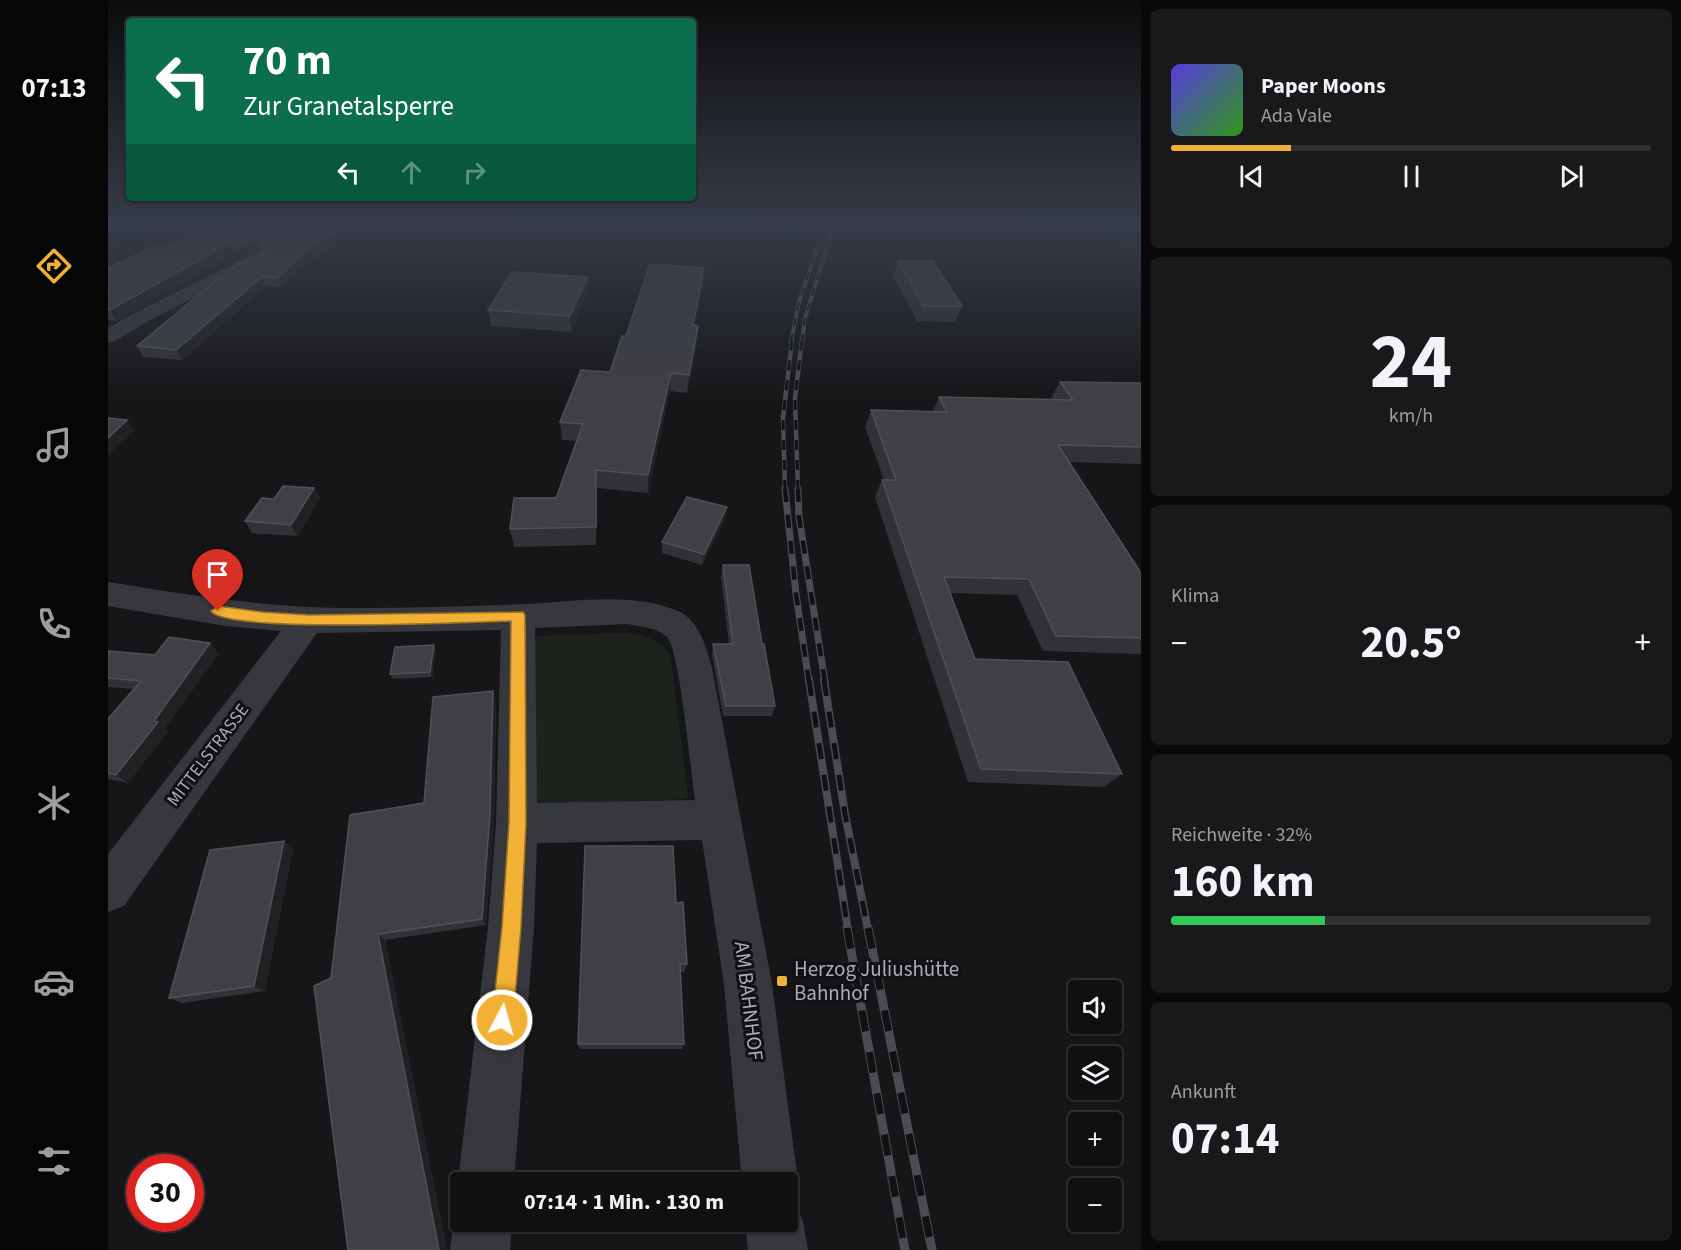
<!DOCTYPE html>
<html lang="de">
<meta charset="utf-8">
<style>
:root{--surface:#101012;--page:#19191b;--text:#f1f3f6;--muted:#9c9d9f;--line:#303032;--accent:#f2b134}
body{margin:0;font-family:"Source Sans 3",sans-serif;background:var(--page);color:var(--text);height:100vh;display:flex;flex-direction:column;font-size:22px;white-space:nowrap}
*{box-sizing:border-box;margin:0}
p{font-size:20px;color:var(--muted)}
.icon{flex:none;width:33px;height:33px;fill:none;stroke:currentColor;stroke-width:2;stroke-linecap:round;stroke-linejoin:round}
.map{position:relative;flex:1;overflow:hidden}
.drawer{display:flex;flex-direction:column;gap:9px;padding:9px;background:#09090a;width:540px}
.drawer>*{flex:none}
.top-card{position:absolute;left:18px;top:18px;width:570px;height:183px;border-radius:6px;box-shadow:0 2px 4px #0004,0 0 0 2px var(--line);background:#0b6e4f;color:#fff;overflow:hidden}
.controls{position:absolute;left:960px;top:980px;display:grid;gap:12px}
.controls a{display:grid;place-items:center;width:54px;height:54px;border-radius:6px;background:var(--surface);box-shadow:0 2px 4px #0004,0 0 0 2px var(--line);font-size:30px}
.speed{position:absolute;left:18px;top:1154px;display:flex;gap:12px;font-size:30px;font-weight:700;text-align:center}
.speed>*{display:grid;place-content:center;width:78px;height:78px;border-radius:50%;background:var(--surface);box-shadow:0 2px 4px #0004,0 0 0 2px var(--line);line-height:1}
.speed .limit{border:9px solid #d22;background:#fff;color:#111}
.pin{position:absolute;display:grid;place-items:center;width:51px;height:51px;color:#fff;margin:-62px -26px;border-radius:50% 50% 50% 0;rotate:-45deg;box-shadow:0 0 6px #0007}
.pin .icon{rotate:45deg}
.me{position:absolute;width:66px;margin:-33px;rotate:6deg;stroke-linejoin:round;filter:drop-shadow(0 0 4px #0008)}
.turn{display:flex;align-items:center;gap:21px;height:126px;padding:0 18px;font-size:27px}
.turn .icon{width:78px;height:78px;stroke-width:2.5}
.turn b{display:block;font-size:42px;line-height:51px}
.lanes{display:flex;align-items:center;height:57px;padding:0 18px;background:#0003;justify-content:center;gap:30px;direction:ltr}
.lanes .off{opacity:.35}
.big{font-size:45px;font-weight:700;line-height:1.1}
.drawer .widget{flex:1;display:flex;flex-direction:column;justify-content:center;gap:9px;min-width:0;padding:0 21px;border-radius:9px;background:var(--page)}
.drawer .dial{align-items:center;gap:0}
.dial b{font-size:78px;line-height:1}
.song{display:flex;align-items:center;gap:18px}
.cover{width:72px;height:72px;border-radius:9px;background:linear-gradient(135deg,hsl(250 70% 55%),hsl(110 70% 35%))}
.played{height:6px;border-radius:3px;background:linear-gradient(90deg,var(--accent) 25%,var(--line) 25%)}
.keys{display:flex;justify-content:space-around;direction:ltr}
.heat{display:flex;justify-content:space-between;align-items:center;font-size:33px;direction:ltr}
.charge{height:9px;border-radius:4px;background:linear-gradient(90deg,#34c759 32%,var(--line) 0)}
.trip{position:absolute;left:342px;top:1172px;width:348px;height:60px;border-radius:6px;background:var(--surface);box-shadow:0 2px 4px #0004,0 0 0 2px var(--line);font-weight:700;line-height:60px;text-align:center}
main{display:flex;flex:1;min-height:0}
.tabs{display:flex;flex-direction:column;width:108px;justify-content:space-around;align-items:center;background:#060607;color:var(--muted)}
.tabs .icon{width:42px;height:42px}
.tabs .active{color:var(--accent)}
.tabs b{font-size:27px;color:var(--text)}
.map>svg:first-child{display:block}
.green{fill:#1c231d}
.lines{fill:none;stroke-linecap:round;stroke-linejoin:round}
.minor{fill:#37383d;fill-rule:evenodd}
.highway{fill:#63666e;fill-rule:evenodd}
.rail-far4-casing{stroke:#4a4c52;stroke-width:4}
.rail-far3-casing{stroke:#4a4c52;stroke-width:4.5}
.rail-far2-casing{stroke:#4a4c52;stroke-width:7}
.rail-far1-casing{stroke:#4a4c52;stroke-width:8}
.rail-casing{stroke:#4a4c52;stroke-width:9}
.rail-far4{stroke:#111113;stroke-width:2;stroke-dasharray:8;stroke-linecap:butt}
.rail-far3{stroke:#111113;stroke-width:3;stroke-dasharray:10;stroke-linecap:butt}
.rail-far2{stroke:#111113;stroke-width:4.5;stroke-dasharray:13;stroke-linecap:butt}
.rail-far1{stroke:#111113;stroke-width:5;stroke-dasharray:16;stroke-linecap:butt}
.rail{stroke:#111113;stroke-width:7;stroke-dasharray:21;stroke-linecap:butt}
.wall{fill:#323236}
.shaded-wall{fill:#212124}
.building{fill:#3f3f44;stroke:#4f5156;stroke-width:1.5}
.route{fill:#f2b134;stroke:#9d7322;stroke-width:1.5}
.poi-dot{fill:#f2b134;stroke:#111113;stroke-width:2}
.labels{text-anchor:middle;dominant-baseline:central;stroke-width:6;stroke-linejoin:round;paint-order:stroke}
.street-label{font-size:18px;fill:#a8adb8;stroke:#111113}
.near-poi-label{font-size:21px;fill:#a8adb8;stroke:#111113;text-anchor:start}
.near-street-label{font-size:21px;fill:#a8adb8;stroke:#111113}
</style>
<main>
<nav class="tabs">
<b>07:13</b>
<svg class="icon active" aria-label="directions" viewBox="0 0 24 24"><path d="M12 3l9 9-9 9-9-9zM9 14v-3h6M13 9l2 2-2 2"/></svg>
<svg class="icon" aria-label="music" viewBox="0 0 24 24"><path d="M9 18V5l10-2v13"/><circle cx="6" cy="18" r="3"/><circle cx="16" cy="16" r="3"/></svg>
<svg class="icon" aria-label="phone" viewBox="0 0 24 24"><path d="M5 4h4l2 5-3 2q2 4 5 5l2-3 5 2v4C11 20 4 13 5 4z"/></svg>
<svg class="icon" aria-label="climate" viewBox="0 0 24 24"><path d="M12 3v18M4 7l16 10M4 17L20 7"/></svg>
<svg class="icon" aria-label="car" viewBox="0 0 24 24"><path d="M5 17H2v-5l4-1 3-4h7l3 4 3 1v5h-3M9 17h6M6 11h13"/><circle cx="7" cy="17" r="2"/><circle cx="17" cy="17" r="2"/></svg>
<svg class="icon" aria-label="filters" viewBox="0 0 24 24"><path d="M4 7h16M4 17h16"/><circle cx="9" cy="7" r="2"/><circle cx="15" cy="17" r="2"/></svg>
</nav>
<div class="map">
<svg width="1033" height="1250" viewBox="0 0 1033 1250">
<rect width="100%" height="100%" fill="#161618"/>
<path class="green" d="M 0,226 L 50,226 L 0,251 Z
M 332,226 L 434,226 L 427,233 Z
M 533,226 L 705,226 L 700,236 Z
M 978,226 L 1007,226 L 1033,240 L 1033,253 Z
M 516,633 C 538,635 549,638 563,656 L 580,799 L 426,805 L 425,636 Z"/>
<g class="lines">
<path class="minor" d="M 152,251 L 158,252 L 161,256 L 158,260 L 44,319 L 7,341 L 0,343 L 0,328 L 30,311 Z
M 0,582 C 86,596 161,608 249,608 C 306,608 365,606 421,604 C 470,601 524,592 570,611 C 592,621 598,647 604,668 L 664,984 L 690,1182 L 683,1199 L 686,1201 L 695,1221 L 700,1250 L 640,1250 L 637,1221 L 680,1221 L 680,1182 L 634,1182 L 616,984 L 594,840 L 429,843 L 426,927 L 406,1182 L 352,1182 L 352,1188 L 350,1182 L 380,927 L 388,823 L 393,630 L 209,633 L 16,906 L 0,912 L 0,854 L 173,631 L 118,626 L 0,606 ZM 520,624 C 533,627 549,627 559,637 C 572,651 583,773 587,800 L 429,803 L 427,628 Z
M 352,1205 L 352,1221 L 404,1221 L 402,1250 L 342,1250 L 346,1221 Z"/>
<path class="highway" d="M 1024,226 L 1033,226 L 1033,232 L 1027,230 Z"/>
<g class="rail-far4-casing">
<path id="rail-far4" d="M 683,342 L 691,302 L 710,246
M 694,342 L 697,318 L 726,226"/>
</g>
<g class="rail-far3-casing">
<path id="rail-far3" d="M 677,490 L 675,418 L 684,340
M 690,490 L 687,398 L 694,340"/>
</g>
<g class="rail-far2-casing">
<path id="rail-far2" d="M 677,489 L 688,594 L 701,682
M 690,489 L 691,517 L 717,682"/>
</g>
<g class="rail-far1-casing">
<path id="rail-far1" d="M 701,680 L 740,930
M 716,680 L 737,814 L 760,930"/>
</g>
<g class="rail-casing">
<path id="rail" d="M 739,928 L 797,1250
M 760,928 L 824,1250"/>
</g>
<use href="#rail-far4" class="rail-far4"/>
<use href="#rail-far3" class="rail-far3"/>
<use href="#rail-far2" class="rail-far2"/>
<use href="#rail-far1" class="rail-far1"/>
<use href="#rail" class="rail"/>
</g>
<path class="wall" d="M 101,226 L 243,226 L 245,232 L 201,262 L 173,287 L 158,286 L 74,360 L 35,357 L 29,346 L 155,252 L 157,250 L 152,249 L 133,258 L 128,251 L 9,321 L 0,320 L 0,268 L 55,247 Z
M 790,261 L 854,306 L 847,322 L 809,321 L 785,276 Z
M 595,284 L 587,325 L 590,326 L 589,343 L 579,393 L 562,391 L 540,493 L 489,488 L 488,545 L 406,547 L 402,529 L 448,498 L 468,441 L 454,440 L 452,422 L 502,372 Z
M 480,292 L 463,332 L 383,326 L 380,310 Z
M 952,382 L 1033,383 L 1033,464 L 961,462 L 1033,573 L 1033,654 L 935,651 L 909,595 L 842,593 L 867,659 L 1014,774 L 996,787 L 860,782 L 767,497 L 774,480 L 776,480 L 757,427 L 763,410 L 825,412 L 831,397 L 944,399 L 943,398 Z
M 206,488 L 212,499 L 189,536 L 144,533 L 137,521 L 166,499 Z
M 619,507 L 617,519 L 594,565 L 554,553 L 554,542 Z
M 615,565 L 654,644 L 667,706 L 664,716 L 615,716 L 604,655 L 605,644 L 621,644 L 613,576 Z
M 326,645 L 328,651 L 324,677 L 285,679 L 282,674 Z
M 0,651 L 47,655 L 111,653 L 57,728 L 60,731 L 20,783 L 0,779 L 0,719 L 26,689 L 0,687 Z
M 385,691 L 388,702 L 386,823 L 378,925 L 277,940 L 339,1250 L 240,1250 L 223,978 L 316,803 Z
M 176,841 L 185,849 L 157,991 L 74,1003 L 61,998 Z
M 568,903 L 579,964 L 576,972 L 572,972 L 576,1044 L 574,1049 L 472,1049 L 470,1044 Z"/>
<path class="shaded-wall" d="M 236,226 L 243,226 L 245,232 L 201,262 L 173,287 L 169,278 L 197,252 Z
M 149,239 L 152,249 L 133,258 L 129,248 Z
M 124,242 L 128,251 L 9,321 L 2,310 Z
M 596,268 L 595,284 L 583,342 L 585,325 Z
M 154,277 L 158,286 L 74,360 L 68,350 Z
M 480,277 L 480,292 L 463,332 L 462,316 Z
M 590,326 L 589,343 L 579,393 L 581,375 Z
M 563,373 L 562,391 L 540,493 L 540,475 Z
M 19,420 L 27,431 L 0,456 L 0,438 Z
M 488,470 L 489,488 L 488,545 Z
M 206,488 L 212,499 L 189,536 L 183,525 Z
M 619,507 L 617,519 L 594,565 L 596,554 Z
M 102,643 L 111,653 L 57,728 L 60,731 L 20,783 L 8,775 L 46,721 Z
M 326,645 L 328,651 L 324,677 L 322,672 Z
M 385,691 L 388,702 L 386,823 L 378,925 L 374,919 Z
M 176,841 L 185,849 L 157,991 L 146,986 Z
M 270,934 L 277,940 L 339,1250 L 331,1250 Z"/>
<path class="building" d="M 101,226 L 236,226 L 197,252 L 169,278 L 154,277 L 68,350 L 29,346 L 122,269 L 155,252 L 159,246 L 156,241 L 149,239 L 129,248 L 124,242 L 2,310 L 0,310 L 0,268 L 49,245 L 55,247 Z
M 790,261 L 825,261 L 854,306 L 815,306 Z
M 542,264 L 596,268 L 585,325 L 590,326 L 581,375 L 563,373 L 540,475 L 488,470 L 488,527 L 402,529 L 406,498 L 448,498 L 475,424 L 452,422 L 473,370 L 502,372 L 514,336 L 518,336 Z
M 404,272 L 480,277 L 462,316 L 380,310 Z
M 952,382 L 1033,383 L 1033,447 L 950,445 L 1033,573 L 1033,638 L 948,636 L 921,579 L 836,577 L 867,659 L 960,662 L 1014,774 L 873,769 L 774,480 L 788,480 L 763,410 L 839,412 L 831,397 L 965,400 Z
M 0,418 L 19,420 L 0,438 Z
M 175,486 L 206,488 L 183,525 L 137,521 L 154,498 L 166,499 Z
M 579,497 L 619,507 L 596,554 L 554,542 Z
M 615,565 L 641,565 L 654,644 L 656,644 L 667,706 L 618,706 L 605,644 L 625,644 Z
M 61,637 L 102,643 L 46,721 L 50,722 L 8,775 L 0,773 L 0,719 L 33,681 L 0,678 L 0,651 L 47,655 Z
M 326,645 L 322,672 L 282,674 L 287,647 Z
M 385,691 L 382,814 L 374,919 L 270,934 L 331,1250 L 240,1250 L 206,986 L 223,978 L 242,815 L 316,803 L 325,697 Z
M 176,841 L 146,986 L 61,998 L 102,850 Z
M 477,846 L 565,846 L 568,903 L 575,902 L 579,964 L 572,964 L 576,1044 L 470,1044 Z"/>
<linearGradient id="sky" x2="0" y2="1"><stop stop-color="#0c0c0d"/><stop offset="0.56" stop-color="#363c48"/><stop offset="1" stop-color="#363c48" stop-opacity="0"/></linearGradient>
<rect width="1033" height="401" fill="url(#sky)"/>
<path class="route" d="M 110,606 L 154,612 L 200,615 L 415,612 L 417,615 L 418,823 L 413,927 L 405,1020 L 402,1027 L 394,1030 L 387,1027 L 384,1020 L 394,927 L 401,823 L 403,621 C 364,622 118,634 103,611 Z"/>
<rect class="poi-dot" x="668" y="975" width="12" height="12" rx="3"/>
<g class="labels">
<g class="street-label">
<text transform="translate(100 755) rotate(-53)">MITTELSTRASSE</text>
</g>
<g class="near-poi-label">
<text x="686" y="969">Herzog Juliushütte<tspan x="686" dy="24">Bahnhof</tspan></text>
</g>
<g class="near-street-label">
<text transform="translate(641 1001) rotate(83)">AM BAHNHOF</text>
</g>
</g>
</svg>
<div class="controls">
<a><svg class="icon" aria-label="sound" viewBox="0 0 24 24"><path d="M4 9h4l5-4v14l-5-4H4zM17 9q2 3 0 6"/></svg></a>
<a><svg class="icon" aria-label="layers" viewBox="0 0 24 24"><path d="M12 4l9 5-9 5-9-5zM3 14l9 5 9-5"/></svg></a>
<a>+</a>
<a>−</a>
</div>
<div class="speed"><div class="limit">30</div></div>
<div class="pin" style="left:110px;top:611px;background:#d93025"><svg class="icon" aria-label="arrive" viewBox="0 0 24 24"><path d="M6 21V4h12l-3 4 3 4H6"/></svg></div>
<svg class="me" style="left:394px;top:1020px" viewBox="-20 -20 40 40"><circle r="17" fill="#f2b134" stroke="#fff" stroke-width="3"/><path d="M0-11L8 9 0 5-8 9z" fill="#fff"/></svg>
<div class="trip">07:14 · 1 Min. · 130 m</div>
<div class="top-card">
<div class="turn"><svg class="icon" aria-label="left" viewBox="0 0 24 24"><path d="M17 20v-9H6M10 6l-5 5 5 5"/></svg><div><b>70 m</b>Zur Granetalsperre</div></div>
<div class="lanes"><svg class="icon" aria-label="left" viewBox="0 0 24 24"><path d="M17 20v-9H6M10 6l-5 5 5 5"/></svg><svg class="icon off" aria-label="ahead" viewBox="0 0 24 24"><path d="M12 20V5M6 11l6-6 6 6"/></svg><svg class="icon off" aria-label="right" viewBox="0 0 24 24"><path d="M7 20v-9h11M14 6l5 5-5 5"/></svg></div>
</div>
</div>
<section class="drawer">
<div class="widget">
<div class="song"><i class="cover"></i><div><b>Paper Moons</b><p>Ada Vale</p></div></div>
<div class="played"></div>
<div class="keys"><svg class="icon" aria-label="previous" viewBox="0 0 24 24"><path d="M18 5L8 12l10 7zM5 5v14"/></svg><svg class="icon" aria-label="pause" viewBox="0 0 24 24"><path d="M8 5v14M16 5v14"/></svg><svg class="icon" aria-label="next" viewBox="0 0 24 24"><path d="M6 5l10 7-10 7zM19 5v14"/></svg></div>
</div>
<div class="widget dial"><b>24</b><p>km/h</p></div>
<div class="widget"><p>Klima</p>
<div class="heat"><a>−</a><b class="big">20.5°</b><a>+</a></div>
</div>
<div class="widget"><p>Reichweite · 32%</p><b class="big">160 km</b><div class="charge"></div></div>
<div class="widget"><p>Ankunft</p><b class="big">07:14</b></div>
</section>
</main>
